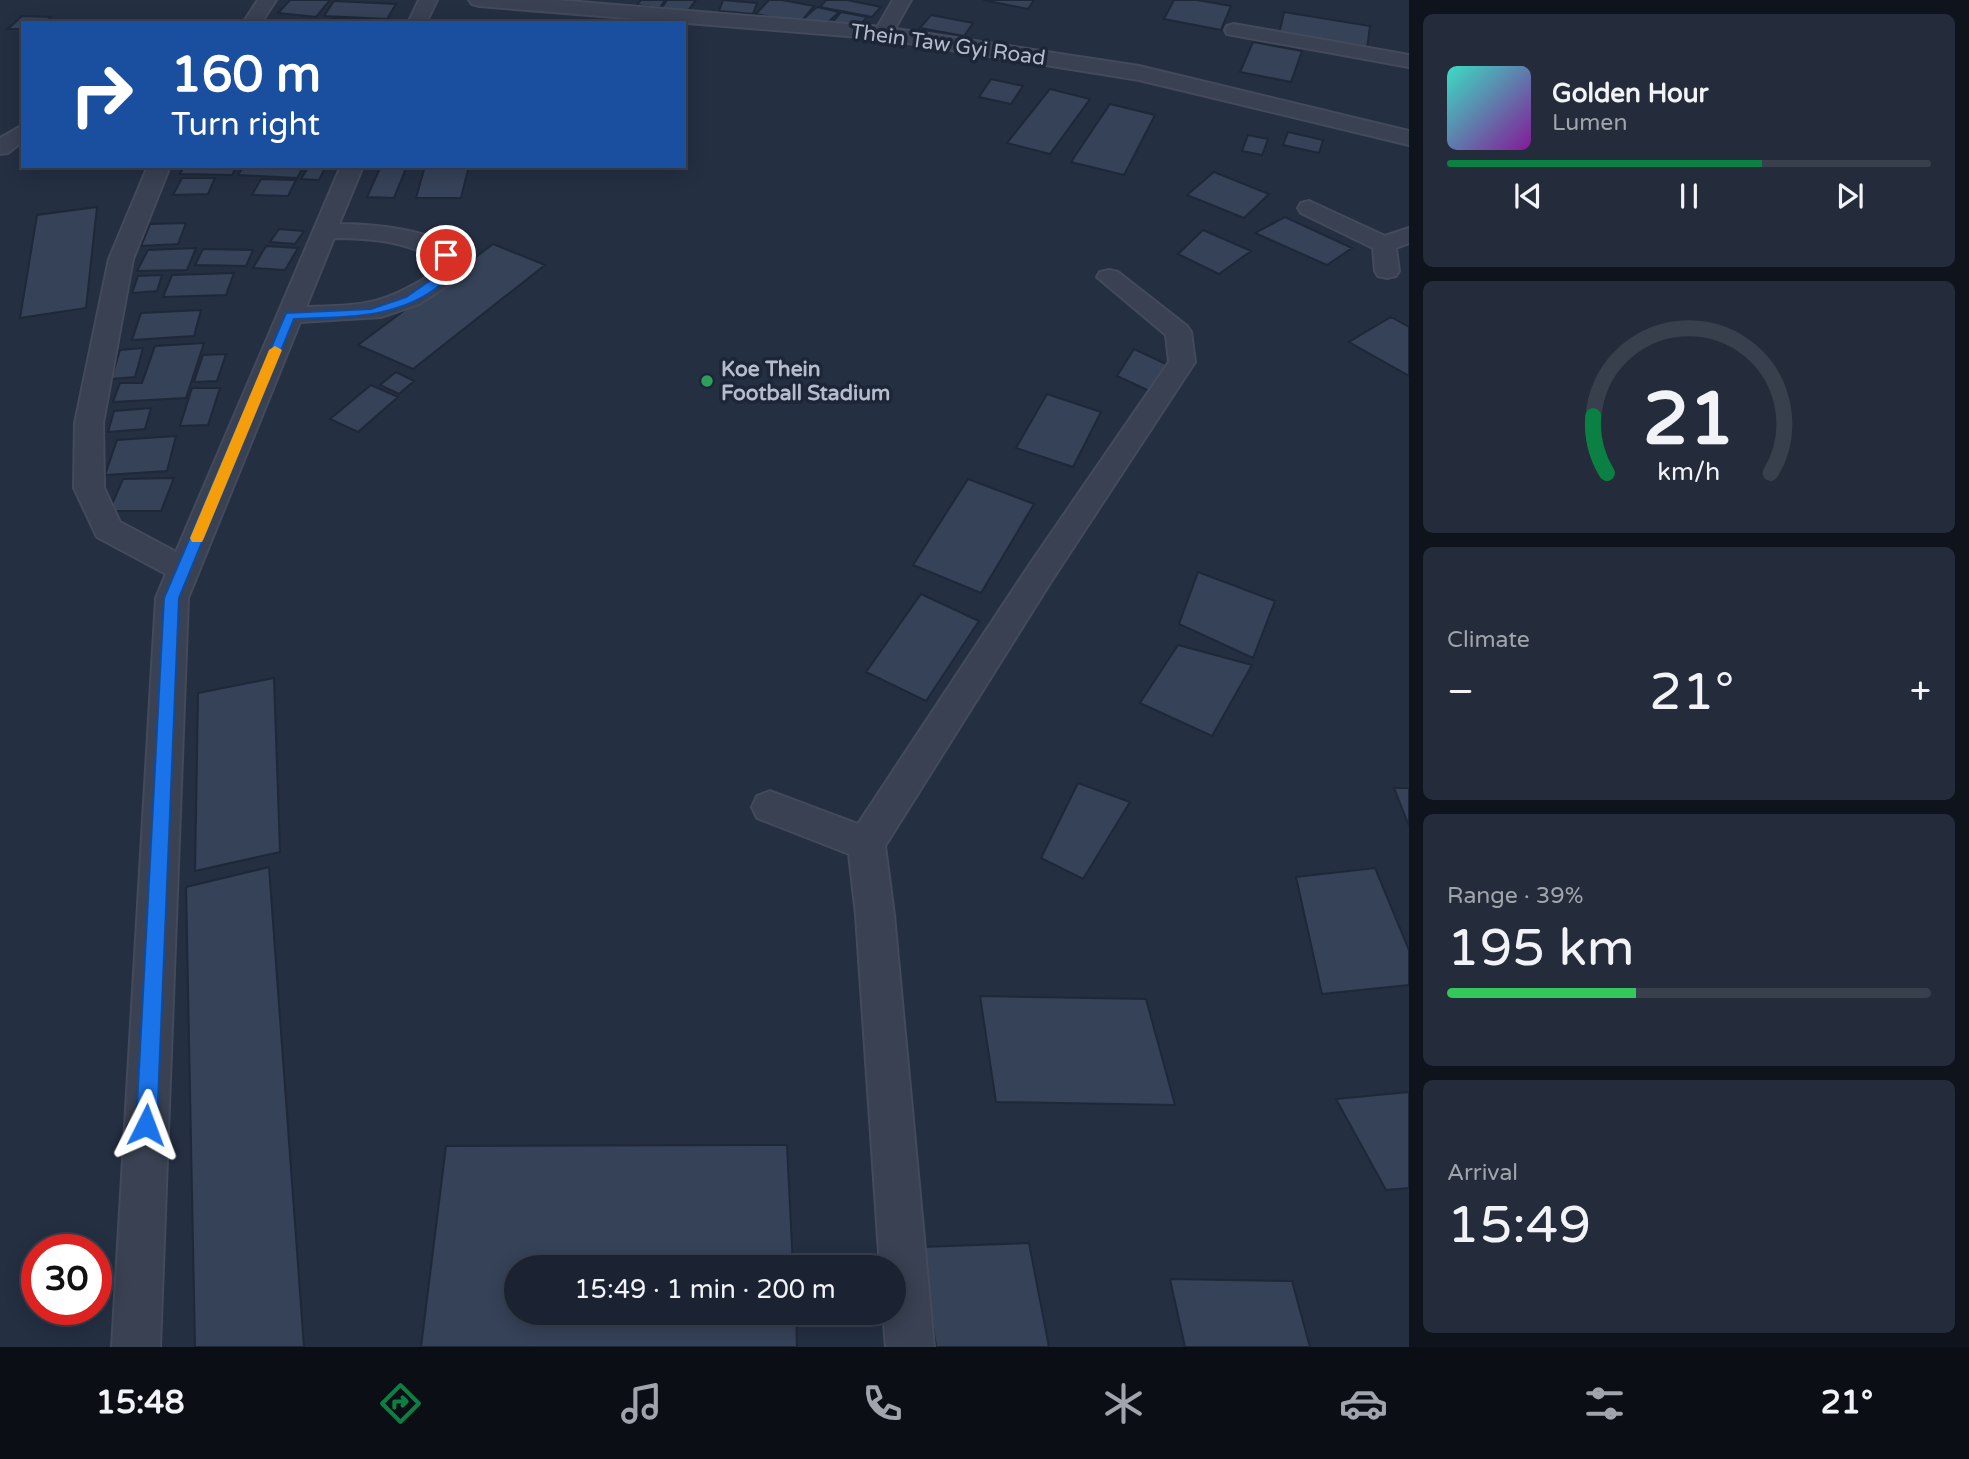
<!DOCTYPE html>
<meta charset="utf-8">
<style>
:root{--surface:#1b2332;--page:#242b3a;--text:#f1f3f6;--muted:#a0a4ac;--line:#39404d;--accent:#0b8043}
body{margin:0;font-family:"Varela Round",sans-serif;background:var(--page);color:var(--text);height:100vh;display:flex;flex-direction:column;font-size:26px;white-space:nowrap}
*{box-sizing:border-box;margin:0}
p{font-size:23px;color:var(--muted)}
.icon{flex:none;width:38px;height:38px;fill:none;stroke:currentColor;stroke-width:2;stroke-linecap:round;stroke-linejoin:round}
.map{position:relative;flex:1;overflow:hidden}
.details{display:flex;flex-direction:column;gap:14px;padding:14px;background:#0f131c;width:560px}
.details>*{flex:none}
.banner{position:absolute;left:21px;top:21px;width:665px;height:147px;border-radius:0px;box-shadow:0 4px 18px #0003,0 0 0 2px var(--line);background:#1a4fa0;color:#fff;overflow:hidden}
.speed{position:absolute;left:21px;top:1234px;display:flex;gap:14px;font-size:35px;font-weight:700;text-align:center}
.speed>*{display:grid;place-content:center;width:91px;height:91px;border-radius:50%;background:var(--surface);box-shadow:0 4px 18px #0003,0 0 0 2px var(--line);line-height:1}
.speed .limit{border:10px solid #d22;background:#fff;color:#111}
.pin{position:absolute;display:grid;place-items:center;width:60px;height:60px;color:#fff;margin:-30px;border:4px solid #fff;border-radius:50%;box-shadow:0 2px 7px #0007}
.me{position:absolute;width:77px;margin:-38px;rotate:3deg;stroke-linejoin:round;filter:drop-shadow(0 0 5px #0008)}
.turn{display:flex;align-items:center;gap:24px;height:147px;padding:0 35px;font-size:32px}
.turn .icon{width:91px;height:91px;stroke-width:2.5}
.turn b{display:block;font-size:49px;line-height:60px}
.big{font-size:52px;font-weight:600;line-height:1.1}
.details .widget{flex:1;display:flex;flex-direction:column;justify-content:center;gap:10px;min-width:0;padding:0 24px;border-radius:10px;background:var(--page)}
.details .dial{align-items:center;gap:0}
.dial svg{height:182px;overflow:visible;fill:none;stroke:var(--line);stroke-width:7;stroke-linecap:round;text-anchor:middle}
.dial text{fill:var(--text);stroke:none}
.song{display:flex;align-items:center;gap:21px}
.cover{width:84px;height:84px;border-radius:10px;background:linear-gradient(135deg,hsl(170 70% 55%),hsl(290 70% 35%))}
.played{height:7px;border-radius:4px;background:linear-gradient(90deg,var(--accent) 65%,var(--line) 65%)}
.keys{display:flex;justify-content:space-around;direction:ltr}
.heat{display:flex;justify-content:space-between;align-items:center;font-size:38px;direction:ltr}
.charge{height:10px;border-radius:5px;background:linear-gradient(90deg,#34c759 39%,var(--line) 0)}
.trip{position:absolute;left:504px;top:1255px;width:402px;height:70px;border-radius:35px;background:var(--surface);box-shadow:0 4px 18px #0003,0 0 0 2px var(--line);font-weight:600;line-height:70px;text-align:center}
.tab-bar{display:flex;height:112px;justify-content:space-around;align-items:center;background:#0b0e14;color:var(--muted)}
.tab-bar .icon{width:49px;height:49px}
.tab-bar .selected{color:var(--accent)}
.tab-bar b{font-size:32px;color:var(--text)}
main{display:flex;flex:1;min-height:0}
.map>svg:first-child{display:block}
.building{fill:#364258;stroke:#1f2839;stroke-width:2}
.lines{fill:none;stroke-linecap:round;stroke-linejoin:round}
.minor-casing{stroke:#424a5b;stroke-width:4}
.tertiary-casing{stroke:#424a5b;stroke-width:4}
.minor{fill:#394152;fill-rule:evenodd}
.tertiary{fill:#394152;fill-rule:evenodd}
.route{fill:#1a73e8;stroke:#114b97;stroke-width:2}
.slow{fill:#f59e0b}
.leisure-dot{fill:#2e9e5b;stroke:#1d2637;stroke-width:2.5}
.labels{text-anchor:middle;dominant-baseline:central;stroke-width:7;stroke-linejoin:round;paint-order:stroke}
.far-street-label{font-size:21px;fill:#b5bccc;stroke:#1d2637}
.far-poi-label{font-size:21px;font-weight:bold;fill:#b5bccc;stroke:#1d2637;text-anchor:start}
</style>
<main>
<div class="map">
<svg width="1409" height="1347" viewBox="0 0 1409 1347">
<rect width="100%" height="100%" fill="#242f42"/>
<path class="building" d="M 290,0 L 330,0 L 316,17 L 278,13 Z
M 641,0 L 665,0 L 660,8 L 637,5 Z
M 667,0 L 696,0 L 687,12 L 661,9 Z
M 723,0 L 757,3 L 753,14 L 719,11 Z
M 769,0 L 782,0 L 814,6 L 800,23 L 756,14 Z
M 826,0 L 847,0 L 881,7 L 872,17 L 820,7 Z
M 983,0 L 1034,0 L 1028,9 Z
M 1174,0 L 1197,0 L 1231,6 L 1221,30 L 1164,19 Z
M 334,1 L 396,4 L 387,19 L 324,16 Z
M 817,7 L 839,12 L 825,25 L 802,20 Z
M 841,12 L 867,17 L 857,28 L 831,24 Z
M 1284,12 L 1370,26 L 1367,49 L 1279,35 Z
M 931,15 L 973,23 L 964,36 L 920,28 Z
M 22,16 L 51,17 L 45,23 L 23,23 L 23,29 L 8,29 Z
M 331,19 L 386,20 L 385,23 L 329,23 Z
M 1253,42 L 1302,51 L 1291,82 L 1240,72 Z
M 991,79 L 1023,86 L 1011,104 L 979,97 Z
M 1050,89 L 1090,99 L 1050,154 L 1007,143 Z
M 1110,104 L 1155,115 L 1124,175 L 1071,162 Z
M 1288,132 L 1323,140 L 1319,153 L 1283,145 Z
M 1248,135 L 1268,139 L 1262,155 L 1242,151 Z
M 184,166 L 237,166 L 232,175 L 180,174 Z
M 244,166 L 304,166 L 297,178 L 238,175 Z
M 309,166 L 326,166 L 319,180 L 301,179 Z
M 381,166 L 407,166 L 394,198 L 367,197 Z
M 425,166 L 469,166 L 461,198 L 416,198 Z
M 1214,172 L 1269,194 L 1244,218 L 1187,195 Z
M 182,178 L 215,178 L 208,194 L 173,195 Z
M 261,179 L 296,180 L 288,196 L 252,195 Z
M 97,207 L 86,308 L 20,318 L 37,215 Z
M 1285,217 L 1352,248 L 1327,265 L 1255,233 Z
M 186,223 L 178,244 L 141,246 L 150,224 Z
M 279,229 L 304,231 L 295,244 L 270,242 Z
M 1203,230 L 1251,251 L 1219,274 L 1178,254 Z
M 493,244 L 545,265 L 413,369 L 358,345 Z
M 266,246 L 298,248 L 285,270 L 253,268 Z
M 196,248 L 187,270 L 137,271 L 148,250 Z
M 203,249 L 253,250 L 246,266 L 195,265 Z
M 234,273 L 226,295 L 163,297 L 172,275 Z
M 162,275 L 157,291 L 132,293 L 138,276 Z
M 201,310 L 194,336 L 132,340 L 141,313 Z
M 1391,317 L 1409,327 L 1409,376 L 1349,342 Z
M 204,343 L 186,398 L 113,402 L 120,383 L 142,383 L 155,346 Z
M 143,348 L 135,377 L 111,379 L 120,350 Z
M 1134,349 L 1166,364 L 1156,394 L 1117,376 Z
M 226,354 L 217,381 L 194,382 L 203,355 Z
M 396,372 L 414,381 L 399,394 L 380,385 Z
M 371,385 L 398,397 L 358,432 L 330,419 Z
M 192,388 L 220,388 L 208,425 L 180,426 Z
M 1047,394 L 1101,412 L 1073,467 L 1016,448 Z
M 151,408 L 145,429 L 108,432 L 114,411 Z
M 176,436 L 167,471 L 105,475 L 117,440 Z
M 174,478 L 161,511 L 109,511 L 123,479 Z
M 968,479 L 1034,504 L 981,593 L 913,565 Z
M 1198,572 L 1275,601 L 1253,658 L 1179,624 Z
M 921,594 L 979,621 L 926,701 L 866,672 Z
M 1178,645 L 1252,665 L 1212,736 L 1140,703 Z
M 274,678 L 280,852 L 195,871 L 198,693 Z
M 1078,783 L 1130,802 L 1083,879 L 1041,858 Z
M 1394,788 L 1409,788 L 1409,826 Z
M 269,867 L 304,1347 L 195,1347 L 186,887 Z
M 1375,868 L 1409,950 L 1409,985 L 1322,994 L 1296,877 Z
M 980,996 L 1146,999 L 1175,1105 L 996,1102 Z
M 1409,1092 L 1409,1188 L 1386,1190 L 1336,1099 Z
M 787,1145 L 793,1267 L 516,1267 L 516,1312 L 796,1312 L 797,1347 L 421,1347 L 446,1146 Z
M 1029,1243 L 1049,1347 L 936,1347 L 921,1247 Z
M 1170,1279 L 1292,1281 L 1310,1347 L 1185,1347 Z"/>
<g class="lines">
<g class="minor-casing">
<path id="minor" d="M 258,0 L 276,0 L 261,23 L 243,23 Z
M 419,0 L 437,0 L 426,23 L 408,23 Z
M 893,0 L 911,0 L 890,37 L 876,37 L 874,33 Z
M 1234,24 L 1409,55 L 1409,67 L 1227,34 L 1225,30 L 1227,26 Z
M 23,125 L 23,141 L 8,153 L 0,154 L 0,138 Z
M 148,166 L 170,166 L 133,259 L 103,423 L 104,488 L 120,522 L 176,552 L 341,166 L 363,166 L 339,224 C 369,224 440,229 458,255 L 456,277 L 453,282 L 419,304 L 381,317 L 300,322 L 188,598 L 160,1347 L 112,1347 L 156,598 L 166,574 L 97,537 L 74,488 L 75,423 L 109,259 ZM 334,238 C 369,238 403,241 434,258 L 432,274 C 381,306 364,305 306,307 Z
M 1309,201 L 1385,236 L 1409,228 L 1409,243 L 1396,248 L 1399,271 L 1396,276 L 1387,278 L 1378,276 L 1375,271 L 1373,248 L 1301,213 L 1298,208 L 1301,203 Z
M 1109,270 L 1118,272 L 1187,326 L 1191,332 L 1195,362 L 1052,580 L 885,846 L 894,915 L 934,1347 L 886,1347 L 883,1312 L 894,1312 L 894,1267 L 880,1267 L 856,915 L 849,854 L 757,818 L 752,807 L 757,796 L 770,791 L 858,824 L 1030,564 L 1169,362 L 1166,335 L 1097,277 L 1100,272 Z"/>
</g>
<g class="tertiary-casing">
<path id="tertiary" d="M 469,0 L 556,0 L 883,27 L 1139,66 L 1409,131 L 1409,145 L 1139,80 L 883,39 L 479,6 L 472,4 Z"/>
</g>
<use href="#minor" class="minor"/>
<use href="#tertiary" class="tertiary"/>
</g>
<path class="route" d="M 446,252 L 452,255 L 449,277 C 408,319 349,317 294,319 L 179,598 L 157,1125 L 154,1132 L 146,1135 L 139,1132 L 136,1125 L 164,598 L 286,313 L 371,309 L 406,297 L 438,275 L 440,255 Z"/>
<path class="slow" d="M 275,346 L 282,350 L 204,538 L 202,542 L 192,542 L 190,538 L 269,350 Z"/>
<circle class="leisure-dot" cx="707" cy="381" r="7"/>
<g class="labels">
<g class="far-street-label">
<text transform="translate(948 45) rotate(8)">Thein Taw Gyi Road</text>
</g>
<g class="far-poi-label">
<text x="721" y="369">Koe Thein<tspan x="721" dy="24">Football Stadium</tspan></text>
</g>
</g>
</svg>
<div class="speed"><div class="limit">30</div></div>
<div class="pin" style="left:446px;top:255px;background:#d93025"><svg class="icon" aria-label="arrive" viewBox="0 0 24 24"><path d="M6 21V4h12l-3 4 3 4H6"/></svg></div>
<svg class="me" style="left:146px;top:1125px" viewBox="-20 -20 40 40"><path d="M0-17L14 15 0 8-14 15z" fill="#1a73e8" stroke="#fff" stroke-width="4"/></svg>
<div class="trip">15:49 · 1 min · 200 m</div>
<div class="banner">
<div class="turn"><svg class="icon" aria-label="right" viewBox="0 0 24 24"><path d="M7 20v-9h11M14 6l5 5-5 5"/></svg><div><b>160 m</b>Turn right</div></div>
</div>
</div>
<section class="details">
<div class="widget">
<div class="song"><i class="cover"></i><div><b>Golden Hour</b><p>Lumen</p></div></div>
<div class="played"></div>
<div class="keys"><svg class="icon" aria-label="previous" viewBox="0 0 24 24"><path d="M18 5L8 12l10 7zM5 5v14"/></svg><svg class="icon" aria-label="pause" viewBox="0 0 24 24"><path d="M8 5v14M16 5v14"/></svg><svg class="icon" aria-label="next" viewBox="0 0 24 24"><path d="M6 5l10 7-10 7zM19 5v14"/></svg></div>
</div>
<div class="widget dial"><svg viewBox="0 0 100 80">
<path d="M14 69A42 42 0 1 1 86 69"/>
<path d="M14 69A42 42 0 0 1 8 44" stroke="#0b8043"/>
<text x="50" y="56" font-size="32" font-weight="700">21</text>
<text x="50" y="72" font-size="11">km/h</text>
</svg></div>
<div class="widget"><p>Climate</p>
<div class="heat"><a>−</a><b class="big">21°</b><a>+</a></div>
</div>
<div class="widget"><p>Range · 39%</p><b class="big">195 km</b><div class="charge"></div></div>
<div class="widget"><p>Arrival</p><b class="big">15:49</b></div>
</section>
</main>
<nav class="tab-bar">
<b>15:48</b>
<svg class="icon selected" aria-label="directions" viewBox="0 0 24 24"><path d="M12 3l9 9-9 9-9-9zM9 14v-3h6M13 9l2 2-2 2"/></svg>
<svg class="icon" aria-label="music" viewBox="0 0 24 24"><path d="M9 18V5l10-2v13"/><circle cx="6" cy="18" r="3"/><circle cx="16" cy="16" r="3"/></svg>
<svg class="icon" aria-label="phone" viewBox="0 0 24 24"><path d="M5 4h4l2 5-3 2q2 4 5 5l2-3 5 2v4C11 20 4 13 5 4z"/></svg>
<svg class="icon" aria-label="climate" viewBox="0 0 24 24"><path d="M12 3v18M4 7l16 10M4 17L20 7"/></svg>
<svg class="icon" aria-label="car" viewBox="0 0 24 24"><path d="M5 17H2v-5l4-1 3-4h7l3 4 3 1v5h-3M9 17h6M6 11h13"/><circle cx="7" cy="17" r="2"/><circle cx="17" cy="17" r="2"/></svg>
<svg class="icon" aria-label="filters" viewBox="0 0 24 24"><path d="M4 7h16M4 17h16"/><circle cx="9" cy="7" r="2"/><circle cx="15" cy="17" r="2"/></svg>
<b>21°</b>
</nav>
